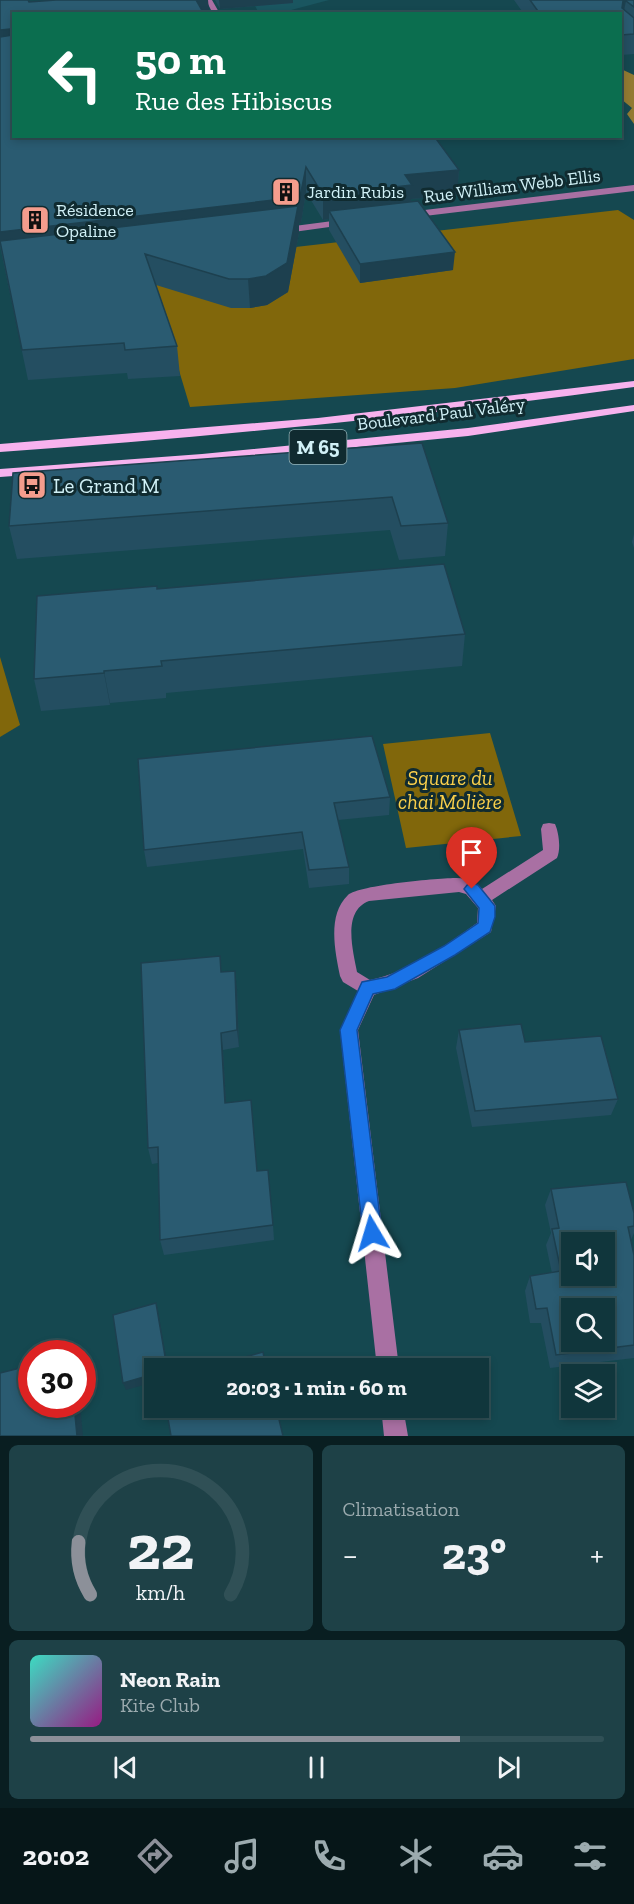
<!DOCTYPE html>
<html lang="fr">
<meta charset="utf-8">
<style>
:root{--surface:#10363c;--page:#1e4147;--text:#f1f3f6;--muted:#9cabaf;--line:#305056;--accent:#8c9099}
body{margin:0;font-family:"Zilla Slab",serif;background:var(--page);color:var(--text);height:100vh;display:flex;flex-direction:column;font-size:22px;white-space:nowrap}
*{box-sizing:border-box;margin:0}
p{font-size:20px;color:var(--muted)}
.icon{flex:none;width:33px;height:33px;fill:none;stroke:currentColor;stroke-width:2;stroke-linecap:round;stroke-linejoin:round}
.map{position:relative;height:1436px;overflow:hidden}
.details{display:flex;flex-direction:column;gap:9px;padding:9px;background:#091e21;flex:1}
.details>*{flex:none}
.hud{position:absolute;left:12px;top:12px;width:610px;height:126px;border-radius:0px;box-shadow:0 3px 9px #0003,0 0 0 2px var(--line);background:#0b6e4f;color:#fff;overflow:hidden}
.buttons{position:absolute;left:561px;top:1232px;display:grid;gap:12px}
.buttons a{display:grid;place-items:center;width:54px;height:54px;border-radius:0px;background:var(--surface);box-shadow:0 3px 9px #0003,0 0 0 2px var(--line);font-size:30px}
.speed{position:absolute;left:18px;top:1340px;display:flex;gap:12px;font-size:30px;font-weight:700;text-align:center}
.speed>*{display:grid;place-content:center;width:78px;height:78px;border-radius:50%;background:var(--surface);box-shadow:0 3px 9px #0003,0 0 0 2px var(--line);line-height:1}
.speed .limit{border:9px solid #d22;background:#fff;color:#111}
.pin{position:absolute;display:grid;place-items:center;width:51px;height:51px;color:#fff;margin:-62px -26px;border-radius:50% 50% 50% 0;rotate:-45deg;box-shadow:0 0 6px #0007}
.pin .icon{rotate:45deg}
.me{position:absolute;width:66px;margin:-33px;rotate:353deg;stroke-linejoin:round;filter:drop-shadow(0 0 4px #0008)}
.turn{display:flex;align-items:center;gap:21px;height:126px;padding:0 24px;font-size:27px}
.turn .icon{width:78px;height:78px;stroke-width:2.5}
.turn b{display:block;font-size:42px;line-height:51px}
.big{font-size:45px;font-weight:800;line-height:1.1}
.details .card{flex:1;display:flex;flex-direction:column;justify-content:center;gap:9px;min-width:0;padding:0 21px;border-radius:9px;background:var(--page)}
.details .dial{align-items:center;gap:0}
.dial svg{height:156px;overflow:visible;fill:none;stroke:var(--line);stroke-width:7;stroke-linecap:round;text-anchor:middle}
.dial text{fill:var(--text);stroke:none}
.song{display:flex;align-items:center;gap:18px}
.cover{width:72px;height:72px;border-radius:9px;background:linear-gradient(135deg,hsl(170 70% 55%),hsl(310 70% 35%))}
.played{height:6px;border-radius:3px;background:linear-gradient(90deg,var(--accent) 75%,var(--line) 75%)}
.keys{display:flex;justify-content:space-around;direction:ltr}
.heat{display:flex;justify-content:space-between;align-items:center;font-size:33px;direction:ltr}
.details .tiles{flex:1;display:grid;gap:9px;grid-template-columns:1fr 1fr}
.card:last-child{grid-column:span 2}
.trip{position:absolute;left:144px;top:1358px;width:345px;height:60px;border-radius:0px;background:var(--surface);box-shadow:0 3px 9px #0003,0 0 0 2px var(--line);font-weight:800;line-height:60px;text-align:center}
.tab-bar{display:flex;height:96px;justify-content:space-around;align-items:center;background:#061618;color:var(--muted)}
.tab-bar .icon{width:42px;height:42px}
.tab-bar .current{color:var(--accent)}
.tab-bar b{font-size:27px;color:var(--text)}
.map>svg:first-child{display:block}
.built{fill:#1a5660}
.green{fill:#81670b}
.forest{fill:#927a32}
.lines{fill:none;stroke-linecap:round;stroke-linejoin:round}
.minor{fill:#a970a3;fill-rule:evenodd}
.major{fill:#f7b2ee;fill-rule:evenodd}
.wall{fill:#244e61}
.shaded-wall{fill:#1d404f}
.building{fill:#2a5b71;stroke:#1d404f;stroke-width:1.5;fill-rule:evenodd}
.route{fill:#1a73e8;stroke:#114b97;stroke-width:1.5}
.labels{text-anchor:middle;dominant-baseline:central;stroke-width:6;stroke-linejoin:round;paint-order:stroke}
.far-street-label{font-size:18px;fill:#d1f1f7;stroke:#102b30}
.far-poi-label{font-size:18px;fill:#d1f1f7;stroke:#102b30;text-anchor:start}
.shield{fill:#102b30;stroke:#97b6bb;stroke-width:1.5}
.shield-label{font-size:20px;font-weight:bold;fill:#d1f1f7}
.poi-label{font-size:21px;fill:#d1f1f7;stroke:#102b30;text-anchor:start}
.park-label{font-size:21px;font-style:italic;fill:#f9cf4b;stroke:#102b30}
</style>
<div class="map">
<svg width="634" height="1436" viewBox="0 0 634 1436">
<rect width="100%" height="100%" fill="#154850"/>
<path class="built" d="M 236,0 L 329,0 L 276,14 L 259,13 L 255,6 Z"/>
<path class="green" d="M 618,210 L 634,220 L 634,359 L 455,388 L 190,407 L 147,264 Z
M 0,657 L 20,725 L 0,737 Z
M 490,733 L 521,836 L 406,848 L 383,744 Z"/>
<path class="forest" d="M 621,69 L 634,75 L 634,124 L 627,114 L 632,108 L 621,99 Z"/>
<g class="lines">
<path class="minor" d="M 206,0 L 212,0 L 220,14 L 213,14 Z
M 634,185 L 634,191 L 408,218 L 403,215 L 408,212 Z
M 348,219 L 351,220 L 351,224 L 279,234 L 274,231 L 279,228 Z
M 549,823 L 555,824 C 559,833 561,849 557,858 L 492,900 L 496,906 L 491,932 L 418,978 L 374,995 L 358,1030 L 399,1368 L 377,1368 L 340,1030 L 358,991 L 343,982 L 340,976 C 335,951 327,915 348,895 C 359,885 439,878 457,878 C 466,878 477,883 482,889 L 543,850 L 541,829 L 543,824 ZM 459,892 L 466,894 L 478,908 L 477,923 C 445,946 409,972 370,980 L 357,972 C 353,951 342,911 369,901 Z
M 381,1407 L 403,1407 L 408,1436 L 384,1436 Z"/>
<path class="major" d="M 634,381 L 634,387 C 423,416 212,437 0,452 L 0,444 L 318,418 Z
M 634,405 L 634,411 L 468,436 L 202,462 L 0,477 L 0,469 L 202,454 L 468,428 Z"/>
</g>
<path class="wall" d="M 0,0 L 209,10 L 14,14 L 304,139 L 459,170 L 457,195 L 411,199 L 411,202 L 453,270 L 360,283 L 329,230 L 329,219 L 323,220 L 306,192 L 301,223 L 299,223 L 299,233 L 288,292 L 267,305 L 250,308 L 231,308 L 156,285 L 177,346 L 180,376 L 128,379 L 127,373 L 28,380 L 0,246 Z
M 215,0 L 293,0 L 293,3 L 220,9 Z
M 514,0 L 634,0 L 634,54 L 621,55 L 621,14 L 524,14 Z
M 422,443 L 448,523 L 445,556 L 399,560 L 390,530 L 17,559 L 9,526 Z
M 634,534 L 634,548 L 632,542 Z
M 157,589 L 465,634 L 462,666 L 166,693 L 166,698 L 110,703 L 110,705 L 41,711 L 34,679 Z
M 138,759 L 390,797 L 389,815 L 338,820 L 349,867 L 349,884 L 309,888 L 303,849 L 147,867 L 144,850 Z
M 221,972 L 237,989 L 239,1047 L 223,1050 L 226,1103 L 257,1171 L 273,1225 L 274,1240 L 164,1255 L 160,1240 L 158,1163 L 152,1164 L 148,1148 Z
M 459,1030 L 525,1042 L 618,1099 L 611,1115 L 472,1127 L 456,1048 Z
M 551,1189 L 634,1213 L 634,1233 L 631,1240 L 634,1255 L 634,1358 L 550,1368 L 541,1323 L 530,1323 L 525,1291 L 530,1276 L 552,1273 L 546,1245 L 551,1233 L 545,1205 Z"/>
<path class="shaded-wall" d="M 191,0 L 208,0 L 209,10 L 192,12 Z
M 219,0 L 293,0 L 293,3 L 220,9 Z
M 623,1 L 626,1 L 622,20 L 621,20 Z
M 10,29 L 14,49 L 0,52 L 0,30 Z
M 306,167 L 306,192 L 301,223 L 299,223 L 299,233 L 288,292 L 267,305 L 250,308 L 248,279 L 295,223 L 0,244 L 0,232 Z
M 459,170 L 457,195 L 411,199 L 410,210 L 329,211 L 329,219 L 323,220 L 323,195 L 405,175 Z
M 455,252 L 453,270 L 360,283 L 360,264 Z
M 104,671 L 110,703 L 110,705 L 104,673 Z
M 235,971 L 237,989 L 239,1047 L 237,1030 Z
M 221,1033 L 223,1050 L 227,1119 L 225,1103 Z
M 156,1303 L 158,1311 L 168,1368 L 167,1368 Z
M 154,1374 L 154,1382 L 126,1390 L 123,1383 Z
M 74,1404 L 80,1404 L 83,1436 L 77,1436 Z"/>
<path class="building" d="M 0,0 L 28,0 L 29,2 L 56,0 L 196,0 L 204,14 L 14,14 L 14,136 L 303,136 L 304,139 L 327,136 L 434,136 L 459,170 L 405,175 L 412,185 L 323,195 L 306,167 L 300,197 L 0,232 L 0,37 L 13,35 L 10,29 L 0,30 Z
M 530,0 L 634,0 L 634,7 L 626,1 L 623,1 L 622,8 L 634,18 L 634,34 L 621,35 L 621,14 L 540,14 Z
M 418,201 L 455,252 L 360,264 L 329,211 Z
M 298,206 L 287,263 L 266,276 L 248,279 L 229,279 L 145,254 L 177,346 L 125,350 L 124,343 L 22,350 L 0,241 Z
M 422,443 L 448,523 L 401,526 L 392,497 L 9,526 L 13,473 Z
M 444,564 L 465,634 L 161,661 L 162,666 L 104,671 L 104,673 L 34,679 L 37,596 L 157,586 L 157,589 Z
M 372,736 L 390,797 L 334,803 L 349,867 L 309,870 L 302,832 L 144,850 L 138,759 Z
M 220,956 L 221,972 L 235,971 L 237,1030 L 221,1033 L 225,1103 L 251,1100 L 257,1171 L 268,1170 L 273,1225 L 160,1240 L 158,1147 L 148,1148 L 141,963 Z
M 521,1024 L 525,1042 L 601,1036 L 618,1099 L 475,1111 L 459,1030 Z
M 626,1182 L 634,1213 L 634,1226 L 628,1227 L 634,1255 L 634,1345 L 556,1355 L 547,1308 L 536,1309 L 530,1276 L 561,1271 L 552,1229 L 559,1228 L 551,1189 ZM 572,1242 L 604,1242 L 604,1275 L 572,1275 ZM 572,1308 L 604,1308 L 604,1341 L 572,1341 Z
M 156,1303 L 167,1368 L 154,1368 L 154,1374 L 123,1383 L 113,1315 Z
M 263,1352 L 266,1368 L 205,1368 Z
M 32,1365 L 32,1404 L 74,1404 L 77,1436 L 0,1436 L 0,1373 Z
M 166,1407 L 276,1407 L 283,1436 L 171,1436 Z"/>
<path class="route" d="M 472,883 L 478,885 L 495,906 L 495,917 L 490,932 L 455,955 L 395,989 L 373,994 L 357,1030 L 382,1233 L 379,1240 L 372,1242 L 366,1240 L 363,1233 L 340,1030 L 362,982 L 387,977 L 444,946 L 478,923 L 479,908 L 464,889 L 467,885 Z"/>
<defs>
<g id="building-square" transform="scale(1.5)"><rect x="-9" y="-9" width="18" height="18" rx="4" fill="#f59d8d" stroke="#102b30"/><path d="M-4-6H4V6H1V3H-1V6H-4ZM-2.5-4.3h1.7v1.8h-1.7ZM.8-4.3h1.7v1.8H.8ZM-2.5-1h1.7V.8h-1.7ZM.8-1h1.7V.8H.8Z" fill="#111"/></g>
<g id="bus-square" transform="scale(1.5)"><rect x="-9" y="-9" width="18" height="18" rx="4" fill="#f59d8d" stroke="#102b30"/><path d="M-5-6H5V4H4V6H2V4H-2V6H-4V4H-5ZM-3.5-4V0h7V-4ZM-3.5 1.2v1.5H-2V1.2ZM2 1.2v1.5H3.5V1.2Z" fill="#111"/></g>
</defs>
<g fill-rule="evenodd">
<use href="#building-square" x="286" y="192"/>
<use href="#building-square" x="35" y="220"/>
<use href="#bus-square" x="32" y="485"/>
</g>
<g class="labels">
<g class="far-street-label">
<text transform="translate(512 186) rotate(-7)">Rue William Webb Ellis</text>
<text transform="translate(441 414) rotate(-7)">Boulevard Paul Valéry</text>
</g>
<g class="far-poi-label">
<text x="307" y="192">Jardin Rubis</text>
<text x="56" y="210">Résidence<tspan x="56" dy="21">Opaline</tspan></text>
</g>
<rect class="shield" x="289.5" y="430" width="57" height="34" rx="4.5"/>
<g class="shield-label">
<text x="318" y="447">M 65</text>
</g>
<g class="poi-label">
<text x="53" y="485">Le Grand M</text>
</g>
<g class="park-label">
<text x="450" y="777">Square du<tspan x="450" dy="24">chai Molière</tspan></text>
</g>
</g>
</svg>
<div class="buttons">
<a><svg class="icon" aria-label="sound" viewBox="0 0 24 24"><path d="M4 9h4l5-4v14l-5-4H4zM17 9q2 3 0 6"/></svg></a>
<a><svg class="icon" aria-label="search" viewBox="0 0 24 24"><circle cx="10" cy="10" r="6"/><path d="M15 15l6 6"/></svg></a>
<a><svg class="icon" aria-label="layers" viewBox="0 0 24 24"><path d="M12 4l9 5-9 5-9-5zM3 14l9 5 9-5"/></svg></a>
</div>
<div class="speed"><div class="limit">30</div></div>
<div class="pin" style="left:472px;top:889px;background:#d93025"><svg class="icon" aria-label="arrive" viewBox="0 0 24 24"><path d="M6 21V4h12l-3 4 3 4H6"/></svg></div>
<svg class="me" style="left:372px;top:1233px" viewBox="-20 -20 40 40"><path d="M0-17L14 15 0 8-14 15z" fill="#1a73e8" stroke="#fff" stroke-width="4"/></svg>
<div class="trip">20:03 · 1 min · 60 m</div>
<div class="hud">
<div class="turn"><svg class="icon" aria-label="left" viewBox="0 0 24 24"><path d="M17 20v-9H6M10 6l-5 5 5 5"/></svg><div><b>50 m</b>Rue des Hibiscus</div></div>
</div>
</div>
<section class="details">
<div class="tiles">
<div class="card dial"><svg viewBox="0 0 100 80">
<path d="M14 69A42 42 0 1 1 86 69"/>
<path d="M14 69A42 42 0 0 1 8 42" stroke="#8c9099"/>
<text x="50" y="56" font-size="32" font-weight="700">22</text>
<text x="50" y="72" font-size="11">km/h</text>
</svg></div>
<div class="card"><p>Climatisation</p>
<div class="heat"><a>−</a><b class="big">23°</b><a>+</a></div>
</div>
<div class="card">
<div class="song"><i class="cover"></i><div><b>Neon Rain</b><p>Kite Club</p></div></div>
<div class="played"></div>
<div class="keys"><svg class="icon" aria-label="previous" viewBox="0 0 24 24"><path d="M18 5L8 12l10 7zM5 5v14"/></svg><svg class="icon" aria-label="pause" viewBox="0 0 24 24"><path d="M8 5v14M16 5v14"/></svg><svg class="icon" aria-label="next" viewBox="0 0 24 24"><path d="M6 5l10 7-10 7zM19 5v14"/></svg></div>
</div>
</div>
</section>
<nav class="tab-bar">
<b>20:02</b>
<svg class="icon current" aria-label="directions" viewBox="0 0 24 24"><path d="M12 3l9 9-9 9-9-9zM9 14v-3h6M13 9l2 2-2 2"/></svg>
<svg class="icon" aria-label="music" viewBox="0 0 24 24"><path d="M9 18V5l10-2v13"/><circle cx="6" cy="18" r="3"/><circle cx="16" cy="16" r="3"/></svg>
<svg class="icon" aria-label="phone" viewBox="0 0 24 24"><path d="M5 4h4l2 5-3 2q2 4 5 5l2-3 5 2v4C11 20 4 13 5 4z"/></svg>
<svg class="icon" aria-label="climate" viewBox="0 0 24 24"><path d="M12 3v18M4 7l16 10M4 17L20 7"/></svg>
<svg class="icon" aria-label="car" viewBox="0 0 24 24"><path d="M5 17H2v-5l4-1 3-4h7l3 4 3 1v5h-3M9 17h6M6 11h13"/><circle cx="7" cy="17" r="2"/><circle cx="17" cy="17" r="2"/></svg>
<svg class="icon" aria-label="filters" viewBox="0 0 24 24"><path d="M4 7h16M4 17h16"/><circle cx="9" cy="7" r="2"/><circle cx="15" cy="17" r="2"/></svg>
</nav>
